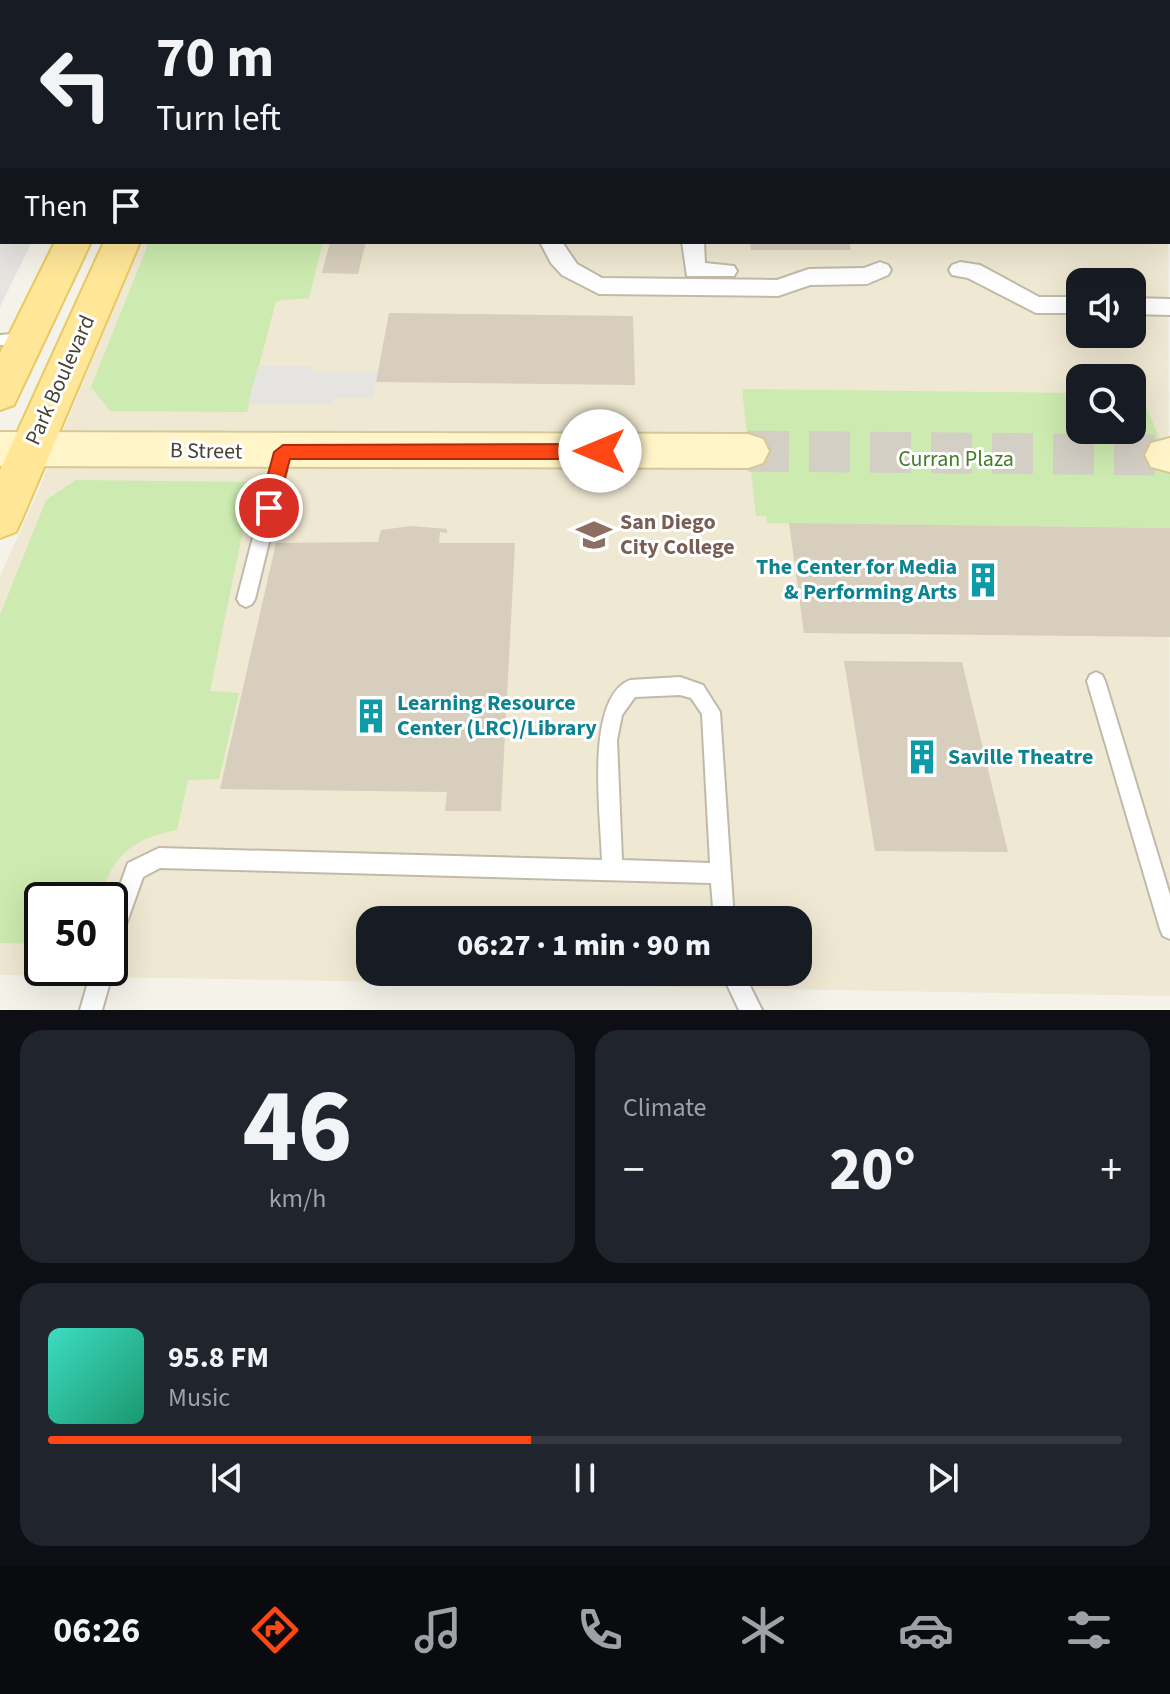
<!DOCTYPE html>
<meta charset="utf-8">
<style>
:root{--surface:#171b24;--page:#20242c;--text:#f1f3f6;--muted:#9ea1a6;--line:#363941;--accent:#ff4615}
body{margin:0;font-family:"Source Sans 3",sans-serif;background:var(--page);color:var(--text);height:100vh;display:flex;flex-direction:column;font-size:30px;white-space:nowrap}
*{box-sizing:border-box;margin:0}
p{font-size:26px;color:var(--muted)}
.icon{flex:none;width:44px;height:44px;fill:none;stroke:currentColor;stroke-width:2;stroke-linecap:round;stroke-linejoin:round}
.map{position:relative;height:1010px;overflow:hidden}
.side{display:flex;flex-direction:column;gap:20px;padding:20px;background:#0d0f14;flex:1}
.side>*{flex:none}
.hud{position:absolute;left:0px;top:0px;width:1170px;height:244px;box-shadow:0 8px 32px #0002;background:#171b24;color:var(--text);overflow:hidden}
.fabs{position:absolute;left:1066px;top:268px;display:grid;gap:16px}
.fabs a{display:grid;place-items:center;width:80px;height:80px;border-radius:16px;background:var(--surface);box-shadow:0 8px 32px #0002;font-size:40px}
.speed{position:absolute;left:24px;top:882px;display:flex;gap:16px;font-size:40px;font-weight:700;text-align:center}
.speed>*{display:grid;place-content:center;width:104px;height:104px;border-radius:50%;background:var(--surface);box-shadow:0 8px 32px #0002;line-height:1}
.speed .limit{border:4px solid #111;border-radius:12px;background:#fff;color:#111}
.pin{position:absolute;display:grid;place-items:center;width:68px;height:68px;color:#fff;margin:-34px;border:4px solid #fff;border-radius:50%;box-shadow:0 2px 8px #0007}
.me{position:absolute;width:88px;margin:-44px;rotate:270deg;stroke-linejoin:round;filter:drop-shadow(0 0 6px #0008)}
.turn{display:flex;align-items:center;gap:28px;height:168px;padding:0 24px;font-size:36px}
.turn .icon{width:104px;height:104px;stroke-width:2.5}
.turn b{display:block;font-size:56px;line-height:68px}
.then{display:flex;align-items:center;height:76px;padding:0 24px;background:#0003;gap:16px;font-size:30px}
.big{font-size:60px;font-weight:800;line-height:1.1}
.side .card{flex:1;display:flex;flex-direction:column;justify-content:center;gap:12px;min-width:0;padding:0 28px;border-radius:24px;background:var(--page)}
.side .dial{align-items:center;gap:0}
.dial b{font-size:104px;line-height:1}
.song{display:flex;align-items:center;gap:24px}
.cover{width:96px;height:96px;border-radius:12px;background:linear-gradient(135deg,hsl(170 70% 55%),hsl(160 70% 35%))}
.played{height:8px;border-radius:4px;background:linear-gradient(90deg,var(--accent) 45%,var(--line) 45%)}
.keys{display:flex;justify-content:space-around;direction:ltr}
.heat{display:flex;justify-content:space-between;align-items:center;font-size:44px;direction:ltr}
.side .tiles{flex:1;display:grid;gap:20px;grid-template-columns:1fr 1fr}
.card:last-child{grid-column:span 2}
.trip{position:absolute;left:356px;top:906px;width:456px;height:80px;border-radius:24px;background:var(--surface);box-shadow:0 8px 32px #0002;font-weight:800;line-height:80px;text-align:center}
.menu{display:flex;height:128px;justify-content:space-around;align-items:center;background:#090b0e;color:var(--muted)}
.menu .icon{width:56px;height:56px}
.menu .active{color:var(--accent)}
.menu b{font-size:36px;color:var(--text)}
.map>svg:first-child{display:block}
.education{fill:#efe8d2;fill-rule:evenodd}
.green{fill:#cdebb0}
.parking{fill:#e6e4e0}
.building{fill:#d7cebd}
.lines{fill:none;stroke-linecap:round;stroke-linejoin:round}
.secondary-tunnel{stroke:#d3cfc5;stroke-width:41;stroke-dasharray:41 20;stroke-linecap:butt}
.service-casing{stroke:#c1baaa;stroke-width:4}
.pedestrian-casing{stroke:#c1baaa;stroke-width:4}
.minor-casing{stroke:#c1baaa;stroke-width:4}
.secondary-casing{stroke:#d7c996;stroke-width:4}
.primary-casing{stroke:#eac862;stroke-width:4}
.service{fill:#fff;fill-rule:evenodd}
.pedestrian{fill:#fff;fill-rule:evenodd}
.minor{fill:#fff;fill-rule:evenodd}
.secondary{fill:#fff5c8;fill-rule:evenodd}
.primary{fill:#ffe797;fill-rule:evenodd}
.route{fill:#ff4615;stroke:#a62e0e;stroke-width:2}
.labels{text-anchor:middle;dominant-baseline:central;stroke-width:6;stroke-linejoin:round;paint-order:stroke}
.street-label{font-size:22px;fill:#494336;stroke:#fff}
.park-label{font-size:22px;fill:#437e26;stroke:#fff}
.education-label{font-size:22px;font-weight:bold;fill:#785e54;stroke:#fff;text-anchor:start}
.culture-label{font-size:22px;font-weight:bold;fill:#0d838f;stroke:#fff;text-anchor:start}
</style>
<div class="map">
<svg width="1170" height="1010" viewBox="0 0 1170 1010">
<rect width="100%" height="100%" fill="#f5f2e9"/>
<path class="education" d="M 244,0 L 1170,0 L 1170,28 L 1168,2 Z
M 1168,50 L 1170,996 L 0,975 L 0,576 L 37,494 L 141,242 L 1168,242 ZM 1080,282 L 1132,282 L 1132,334 L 1080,334 ZM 1080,378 L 1132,378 L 1132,430 L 1080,430 ZM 42,900 L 110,900 L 110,968 L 42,968 ZM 370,920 L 798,920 L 798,972 L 370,972 Z"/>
<path class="green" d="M 149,242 L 323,242 L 309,298 L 276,301 L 247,412 L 110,411 L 91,387 Z
M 742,389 L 1080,393 L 1080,430 L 1132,430 L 1132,394 L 1141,394 L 1170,464 L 1170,528 L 767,523 L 766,516 L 756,516 Z
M 76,480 L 253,482 L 210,691 L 239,693 L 219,779 L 188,780 L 177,830 C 130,839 114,855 99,900 L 42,900 L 42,944 L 0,943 L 0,615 L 46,500 Z"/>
<path class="parking" d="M 0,223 L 2,242 L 32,242 L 0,307 Z
M 258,366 L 311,366 L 311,371 L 378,371 L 373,398 L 334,398 L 332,404 L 248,404 Z"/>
<path class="building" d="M 330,242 L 366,242 L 358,274 L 322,273 Z
M 750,242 L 849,242 L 851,250 L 751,250 Z
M 389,313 L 633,316 L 635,385 L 376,382 Z
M 789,523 L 1170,528 L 1170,637 L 804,633 Z
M 411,526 L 447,529 L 447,533 L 440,532 L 439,543 L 515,543 L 501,811 L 445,811 L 447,792 L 220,789 L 276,543 L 378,542 L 381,530 Z
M 844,661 L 962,662 L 1008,852 L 875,851 Z"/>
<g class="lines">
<path class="secondary-tunnel" d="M 748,451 L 1166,455"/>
<g class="service-casing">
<path id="service" d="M 836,0 L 846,0 L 847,2 L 837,2 Z
M 0,17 L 2,17 L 0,26 Z
M 1168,73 L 1170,73 L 1170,79 L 1168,79 Z
M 0,205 L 2,205 L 2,213 L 0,213 Z
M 24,333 L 31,338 L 30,344 L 0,345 L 0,335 Z
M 283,446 L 288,448 L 291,452 L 255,599 L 252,604 L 246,607 L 240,604 L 237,599 L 275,452 L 278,448 Z
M 1096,672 L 1102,675 L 1105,681 L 1170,895 L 1170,939 L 1163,936 L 1160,929 L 1087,681 L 1090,675 Z
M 680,677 L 703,685 L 720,712 L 734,920 L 714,920 L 711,883 L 160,868 L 143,877 L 117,950 L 110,954 L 110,913 L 128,863 L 159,848 L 602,860 C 601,818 584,698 630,680 ZM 680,695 L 691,698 L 702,714 L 710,863 L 622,860 L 617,740 L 622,715 L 635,697 Z
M 110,960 L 114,968 L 102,1010 L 80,1010 L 92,968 L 110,968 Z
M 721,972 L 743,972 L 762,1010 L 739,1010 Z"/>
</g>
<g class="pedestrian-casing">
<path id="pedestrian" d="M 540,242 L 562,242 L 577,264 L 602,278 L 777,280 L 809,269 L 864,268 L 880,262 L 888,265 L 891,270 L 888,275 L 867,284 L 810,285 L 778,296 L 599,294 L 562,275 L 551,263 Z
M 682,242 L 704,242 L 705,263 L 734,266 L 737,271 L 734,276 L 687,276 Z
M 960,262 L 980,265 L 1039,297 L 1080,297 L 1080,313 L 1036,313 L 968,278 L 952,275 L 949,270 L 952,265 Z
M 1132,298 L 1170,299 L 1170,315 L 1132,314 Z"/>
</g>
<g class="minor-casing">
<path id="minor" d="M 1168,30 L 1170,30 L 1170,44 L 1168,44 Z
M 0,31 L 2,31 L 2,45 L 0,45 Z"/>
</g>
<g class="secondary-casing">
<path id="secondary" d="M 0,128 L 2,128 L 2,148 L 0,148 Z
M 0,432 L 748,434 L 763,439 L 769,451 L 763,463 L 748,468 L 0,466 Z
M 1170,438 L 1170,472 L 1151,467 L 1145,455 L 1151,443 Z"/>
</g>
<g class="primary-casing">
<path id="primary" d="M 163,0 L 191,0 L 162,2 Z
M 202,0 L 230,0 L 201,2 Z
M 55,242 L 91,242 L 14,405 L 0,410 L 0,353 Z
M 104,242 L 140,242 L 22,519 L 16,532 L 0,538 L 0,470 Z"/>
</g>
<use href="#service" class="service"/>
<use href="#pedestrian" class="pedestrian"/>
<use href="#minor" class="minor"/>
<use href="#secondary" class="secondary"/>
<use href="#primary" class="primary"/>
</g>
<path class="route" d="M 600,444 L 609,451 L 600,459 L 290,459 L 275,514 L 262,514 L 259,508 L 274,452 L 283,445 Z"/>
<defs>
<g id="university-bare" transform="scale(2.76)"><path d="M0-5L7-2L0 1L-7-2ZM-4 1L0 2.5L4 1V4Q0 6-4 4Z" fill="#8d6e63" stroke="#fff" stroke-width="2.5" paint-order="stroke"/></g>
<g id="building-bare" transform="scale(2.76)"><path d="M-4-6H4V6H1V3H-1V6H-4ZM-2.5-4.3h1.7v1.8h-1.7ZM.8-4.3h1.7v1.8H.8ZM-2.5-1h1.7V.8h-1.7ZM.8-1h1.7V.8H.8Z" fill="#0f9aa8" stroke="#fff" stroke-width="2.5" paint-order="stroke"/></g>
</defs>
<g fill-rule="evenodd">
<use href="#university-bare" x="594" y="535"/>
<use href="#building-bare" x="983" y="580"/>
<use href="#building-bare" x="371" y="716"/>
<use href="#building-bare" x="922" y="757"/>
</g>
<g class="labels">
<g class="street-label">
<text transform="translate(60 380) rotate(-66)">Park Boulevard</text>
<text transform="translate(206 451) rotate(1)">B Street</text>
</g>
<g class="park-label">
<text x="956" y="459">Curran Plaza</text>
</g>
<g class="education-label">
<text x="620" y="522">San Diego<tspan x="620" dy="25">City College</tspan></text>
</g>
<g class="culture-label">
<text x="957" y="567" text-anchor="end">The Center for Media<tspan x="957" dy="25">&amp; Performing Arts</tspan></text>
<text x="397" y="703">Learning Resource<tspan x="397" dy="25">Center (LRC)/Library</tspan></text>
<text x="948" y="757">Saville Theatre</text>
</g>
</g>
</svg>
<div class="fabs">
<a><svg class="icon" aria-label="sound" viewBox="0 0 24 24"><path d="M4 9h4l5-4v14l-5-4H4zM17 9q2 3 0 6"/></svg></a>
<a><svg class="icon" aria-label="search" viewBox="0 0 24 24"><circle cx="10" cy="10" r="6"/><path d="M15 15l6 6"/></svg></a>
</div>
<div class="speed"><div class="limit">50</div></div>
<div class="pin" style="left:269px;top:508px;background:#d93025"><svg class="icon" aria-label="arrive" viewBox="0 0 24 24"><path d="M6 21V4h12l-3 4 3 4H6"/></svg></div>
<svg class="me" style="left:600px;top:451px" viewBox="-20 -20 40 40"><circle r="19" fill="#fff"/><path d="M0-13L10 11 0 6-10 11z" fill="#ff4615"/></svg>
<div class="trip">06:27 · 1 min · 90 m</div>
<div class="hud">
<div class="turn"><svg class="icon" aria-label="left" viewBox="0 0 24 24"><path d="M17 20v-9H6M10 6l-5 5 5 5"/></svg><div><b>70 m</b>Turn left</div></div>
<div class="then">Then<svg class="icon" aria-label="arrive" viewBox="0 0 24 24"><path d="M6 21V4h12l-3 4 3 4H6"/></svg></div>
</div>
</div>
<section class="side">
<div class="tiles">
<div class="card dial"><b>46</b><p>km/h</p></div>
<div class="card"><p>Climate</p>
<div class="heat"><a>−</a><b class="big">20°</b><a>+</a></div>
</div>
<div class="card">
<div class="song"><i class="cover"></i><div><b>95.8 FM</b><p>Music</p></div></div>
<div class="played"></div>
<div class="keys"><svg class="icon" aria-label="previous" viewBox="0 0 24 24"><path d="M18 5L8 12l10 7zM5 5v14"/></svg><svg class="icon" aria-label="pause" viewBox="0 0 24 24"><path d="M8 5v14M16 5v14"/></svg><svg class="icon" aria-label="next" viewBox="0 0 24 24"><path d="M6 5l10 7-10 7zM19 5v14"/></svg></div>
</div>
</div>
</section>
<nav class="menu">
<b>06:26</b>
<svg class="icon active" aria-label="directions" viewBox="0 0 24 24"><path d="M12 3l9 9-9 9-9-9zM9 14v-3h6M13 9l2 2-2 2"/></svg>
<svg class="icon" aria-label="music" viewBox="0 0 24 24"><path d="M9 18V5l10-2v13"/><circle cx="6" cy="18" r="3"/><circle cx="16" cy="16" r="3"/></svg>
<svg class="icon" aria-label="phone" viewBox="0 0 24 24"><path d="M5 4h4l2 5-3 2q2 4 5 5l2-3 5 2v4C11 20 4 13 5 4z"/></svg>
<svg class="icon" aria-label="climate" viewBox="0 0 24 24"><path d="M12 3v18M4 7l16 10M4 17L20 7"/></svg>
<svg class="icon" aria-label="car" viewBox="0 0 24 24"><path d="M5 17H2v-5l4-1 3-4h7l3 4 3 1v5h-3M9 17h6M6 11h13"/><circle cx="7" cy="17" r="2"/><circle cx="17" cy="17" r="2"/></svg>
<svg class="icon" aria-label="filters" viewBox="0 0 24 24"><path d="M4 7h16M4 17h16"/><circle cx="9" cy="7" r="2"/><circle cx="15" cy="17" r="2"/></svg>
</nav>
